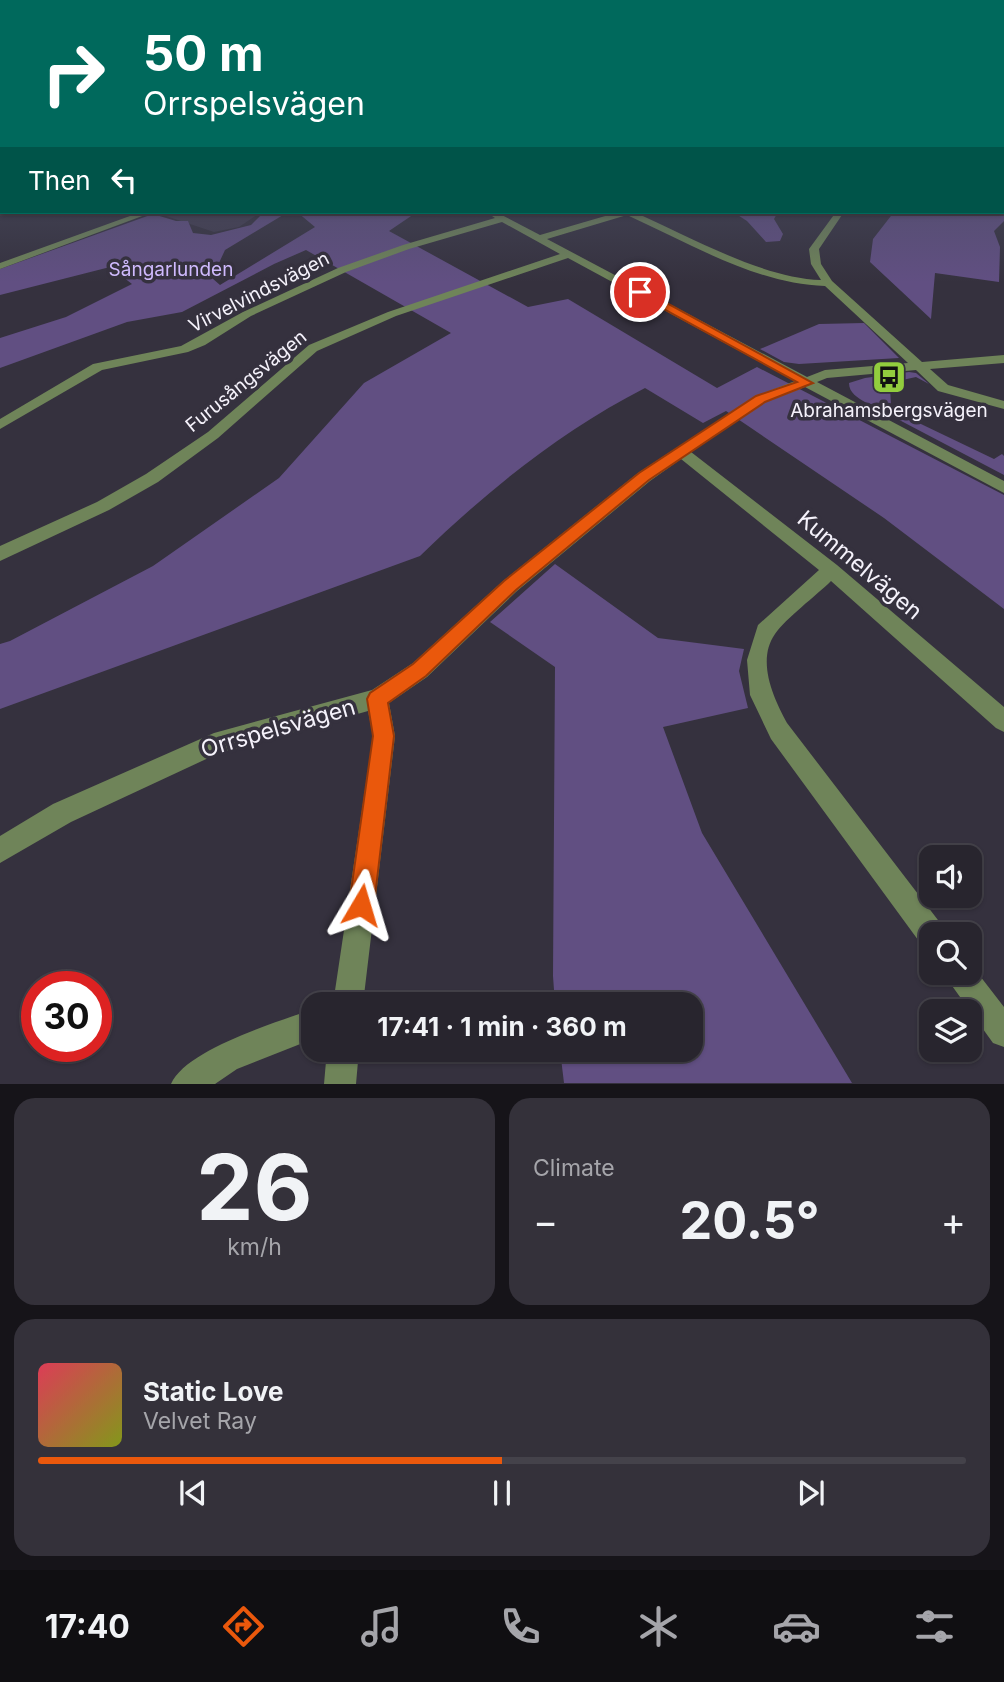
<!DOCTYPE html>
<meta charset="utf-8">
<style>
:root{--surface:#28252e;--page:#34313a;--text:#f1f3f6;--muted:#a5a5aa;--line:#44424a;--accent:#ea580c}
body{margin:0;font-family:Inter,sans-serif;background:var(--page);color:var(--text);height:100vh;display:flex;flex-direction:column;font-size:26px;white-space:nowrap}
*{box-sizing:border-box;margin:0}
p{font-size:23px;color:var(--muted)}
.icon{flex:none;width:38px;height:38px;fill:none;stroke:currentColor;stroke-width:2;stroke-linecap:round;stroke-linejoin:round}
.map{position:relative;height:1084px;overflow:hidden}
.side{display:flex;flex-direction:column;gap:14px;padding:14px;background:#161419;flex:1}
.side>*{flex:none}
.top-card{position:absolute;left:0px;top:0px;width:1004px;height:214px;box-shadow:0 2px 5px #0004,0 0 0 2px var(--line);background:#00695c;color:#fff;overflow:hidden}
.buttons{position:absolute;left:919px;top:845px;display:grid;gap:14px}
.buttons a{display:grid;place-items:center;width:63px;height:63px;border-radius:14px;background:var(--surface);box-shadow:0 2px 5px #0004,0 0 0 2px var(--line);font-size:35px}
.speed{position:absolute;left:21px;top:971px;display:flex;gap:14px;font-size:35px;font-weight:700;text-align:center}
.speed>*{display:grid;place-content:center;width:91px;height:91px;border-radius:50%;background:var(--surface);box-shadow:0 2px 5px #0004,0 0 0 2px var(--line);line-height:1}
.speed .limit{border:10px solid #d22;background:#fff;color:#111}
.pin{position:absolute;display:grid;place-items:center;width:60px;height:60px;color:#fff;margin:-30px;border:4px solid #fff;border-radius:50%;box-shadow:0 2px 7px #0007}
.me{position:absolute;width:77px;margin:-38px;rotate:7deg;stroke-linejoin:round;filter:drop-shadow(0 0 5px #0008)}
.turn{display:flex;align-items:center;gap:24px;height:147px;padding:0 28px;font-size:32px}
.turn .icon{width:91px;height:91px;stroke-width:2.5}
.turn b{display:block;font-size:49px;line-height:60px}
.then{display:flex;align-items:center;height:66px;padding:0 28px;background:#0003;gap:14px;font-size:26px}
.big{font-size:52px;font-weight:700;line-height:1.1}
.side .tile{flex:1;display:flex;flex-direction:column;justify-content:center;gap:10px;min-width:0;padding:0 24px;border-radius:21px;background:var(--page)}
.side .dial{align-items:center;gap:0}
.dial b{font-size:91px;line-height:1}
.song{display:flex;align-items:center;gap:21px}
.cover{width:84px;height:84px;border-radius:10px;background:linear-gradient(135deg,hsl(350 70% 55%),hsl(70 70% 35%))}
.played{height:7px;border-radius:4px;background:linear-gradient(90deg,var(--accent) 50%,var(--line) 50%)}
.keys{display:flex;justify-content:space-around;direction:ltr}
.heat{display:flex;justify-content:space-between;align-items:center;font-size:38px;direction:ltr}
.side .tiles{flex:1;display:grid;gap:14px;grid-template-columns:1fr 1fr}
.tile:last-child{grid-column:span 2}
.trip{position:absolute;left:301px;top:992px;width:402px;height:70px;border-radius:21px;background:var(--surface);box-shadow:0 2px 5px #0004,0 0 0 2px var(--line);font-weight:700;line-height:70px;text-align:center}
.tabs{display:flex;height:112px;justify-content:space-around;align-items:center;background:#100f12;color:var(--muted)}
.tabs .icon{width:49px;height:49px}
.tabs .active{color:var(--accent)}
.tabs b{font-size:32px;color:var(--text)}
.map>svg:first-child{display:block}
.built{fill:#413c4e}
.green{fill:#614f82}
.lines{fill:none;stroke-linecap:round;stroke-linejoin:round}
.minor{fill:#6f8459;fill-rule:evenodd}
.route{fill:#ea580c;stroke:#983908;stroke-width:2}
.labels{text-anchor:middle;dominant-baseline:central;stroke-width:7;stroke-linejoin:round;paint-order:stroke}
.far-park-label{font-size:19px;fill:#cfbafd;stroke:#35313e}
.far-street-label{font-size:19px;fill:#f5f2fb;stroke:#35313e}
.far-poi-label{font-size:19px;fill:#f5f2fb;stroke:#35313e}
.street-label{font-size:23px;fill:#f5f2fb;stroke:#35313e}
</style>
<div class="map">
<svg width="1004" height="1084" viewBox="0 0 1004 1084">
<rect width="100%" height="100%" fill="#35313e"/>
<path class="built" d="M 165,212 L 261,212 L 239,227 L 214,232 L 160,214 Z"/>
<path class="green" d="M 1003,166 L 1004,221 L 994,231 L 1000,247 L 999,282 L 935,273 L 931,319 L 870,262 L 873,239 L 894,212 L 1003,212 Z
M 264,212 L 288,212 L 225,250 L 212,278 L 220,285 L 315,227 L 297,212 L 417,212 L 389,231 L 528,307 L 568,299 L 717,388 L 757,367 L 1004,495 L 1004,609 L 884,518 L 726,411 L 703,423 L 645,388 C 561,431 488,490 420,556 L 0,709 L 0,644 L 10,641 L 153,566 L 279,478 L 364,383 L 451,333 L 306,250 L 274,264 L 182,312 L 127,322 L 0,368 L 0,338 L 66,317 L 132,284 L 110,267 L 0,295 L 0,269 L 153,214 L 176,221 L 188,221 L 193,233 L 211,235 L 251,225 Z
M 733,212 L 778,212 L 774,219 L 783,234 L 780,241 L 766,242 L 747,221 Z
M 864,323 L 899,358 L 799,364 L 784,362 L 760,349 L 819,324 Z
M 909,372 L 916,373 L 929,384 L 916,377 L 898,381 L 890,387 L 891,405 L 898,413 L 994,459 L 1002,454 L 1004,456 L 1004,475 L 865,402 C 858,398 849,393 849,383 L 865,378 Z
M 555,564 L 658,638 L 744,649 L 739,671 L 748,708 L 663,727 L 702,833 L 852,1083 L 564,1083 L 560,1050 L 691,1050 L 691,1004 L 555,1004 L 553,976 L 555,667 L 490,622 Z"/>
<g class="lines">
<path class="minor" d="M 1003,141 L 1004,141 L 1004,145 L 1003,145 Z
M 0,147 L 2,147 L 2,151 L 0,151 Z
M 0,168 L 2,168 L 2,172 L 0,172 Z
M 0,198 L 2,198 L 2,204 L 0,204 Z
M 141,212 L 153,212 L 0,269 L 0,263 Z
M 486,212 L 496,212 L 540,235 L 619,212 L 634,212 C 689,236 761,278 821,280 L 811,264 L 809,249 L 836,212 L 844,212 L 819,249 L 821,264 L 832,281 L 922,362 L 1004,355 L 1004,363 L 930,369 L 948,385 L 1004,401 L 1004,409 L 938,391 L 916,370 L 827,378 L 817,382 L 1004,481 L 1004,493 L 805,387 L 766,402 L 691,452 L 837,565 L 1004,707 L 1004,732 L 996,728 L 831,581 C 816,596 786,618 775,634 C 756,661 774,699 787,723 L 941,924 L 945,934 L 931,934 L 931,948 L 921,944 L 771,739 L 750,695 L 747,660 L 758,625 L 819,570 L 681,459 L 650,481 L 517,591 L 427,677 L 389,703 L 395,736 L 363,1004 L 333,1004 L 373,736 L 368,711 L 217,754 L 71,822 L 0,863 L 0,836 L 53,804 L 214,733 L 372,690 L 413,663 L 503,581 L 638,473 L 756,396 L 795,381 L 568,258 L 396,316 L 317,351 L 218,438 L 158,482 L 109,510 L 0,561 L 0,546 L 97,502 L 146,474 L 208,432 L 309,345 L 388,312 L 560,254 L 502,222 L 409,249 L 346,272 L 251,316 L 205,345 L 188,352 L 102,370 L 0,429 L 0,419 L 93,364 L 181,346 L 243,312 L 338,268 L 403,245 L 495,218 ZM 627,215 C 689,243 756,284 825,286 L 908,363 L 825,370 L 807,377 L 547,239 Z
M 970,963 L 1004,1007 L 1004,1047 L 993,1043 L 950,983 L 946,973 L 970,973 Z
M 313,1009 L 313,1039 L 237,1069 L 215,1084 L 171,1084 C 186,1049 278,1022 313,1009 Z
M 327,1050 L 359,1050 L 356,1084 L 324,1084 Z"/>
</g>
<linearGradient id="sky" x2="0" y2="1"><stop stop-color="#1d1b22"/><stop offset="0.46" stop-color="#4b4e63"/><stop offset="1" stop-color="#4b4e63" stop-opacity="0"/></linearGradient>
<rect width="1004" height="282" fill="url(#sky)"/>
<path class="route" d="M 636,290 L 643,290 L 813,383 L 765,402 L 649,480 L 516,590 L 426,676 L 388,703 L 394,736 L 374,905 L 370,913 L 361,917 L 352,913 L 349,905 L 373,736 L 367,699 L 370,693 L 413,664 L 504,581 L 639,473 L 756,396 L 797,382 L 636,294 Z"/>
<defs>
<g id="bus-square" transform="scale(1.75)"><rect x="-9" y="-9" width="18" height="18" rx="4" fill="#92cd3e" stroke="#35313e"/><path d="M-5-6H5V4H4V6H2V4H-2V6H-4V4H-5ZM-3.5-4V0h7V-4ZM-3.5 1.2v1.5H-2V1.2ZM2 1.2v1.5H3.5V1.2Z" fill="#111"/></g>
</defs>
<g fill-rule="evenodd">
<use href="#bus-square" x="889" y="377"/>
</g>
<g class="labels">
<g class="far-park-label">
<text x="171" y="269">Sångarlunden</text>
</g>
<g class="far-street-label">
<text transform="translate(259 292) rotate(-27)">Virvelvindsvägen</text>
<text transform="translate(246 381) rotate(-39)">Furusångsvägen</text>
</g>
<g class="far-poi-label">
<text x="889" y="410">Abrahamsbergsvägen</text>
</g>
<g class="street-label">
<text transform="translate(860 565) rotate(40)">Kummelvägen</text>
<text transform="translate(278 728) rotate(-16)">Orrspelsvägen</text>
</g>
</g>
</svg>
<div class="buttons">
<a><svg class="icon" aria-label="sound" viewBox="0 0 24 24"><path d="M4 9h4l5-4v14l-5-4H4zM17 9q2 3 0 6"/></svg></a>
<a><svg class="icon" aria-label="search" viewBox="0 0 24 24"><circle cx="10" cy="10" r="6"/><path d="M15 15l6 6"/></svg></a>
<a><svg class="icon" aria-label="layers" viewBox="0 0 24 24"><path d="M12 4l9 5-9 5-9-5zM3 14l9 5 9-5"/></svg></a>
</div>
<div class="speed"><div class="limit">30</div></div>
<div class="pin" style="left:640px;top:292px;background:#d93025"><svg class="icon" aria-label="arrive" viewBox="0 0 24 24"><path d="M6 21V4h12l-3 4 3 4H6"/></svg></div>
<svg class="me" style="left:361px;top:905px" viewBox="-20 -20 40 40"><path d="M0-17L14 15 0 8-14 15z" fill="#ea580c" stroke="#fff" stroke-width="4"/></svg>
<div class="trip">17:41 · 1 min · 360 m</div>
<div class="top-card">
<div class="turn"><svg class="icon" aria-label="right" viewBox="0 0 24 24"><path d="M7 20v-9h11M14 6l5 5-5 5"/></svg><div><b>50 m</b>Orrspelsvägen</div></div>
<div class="then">Then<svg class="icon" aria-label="left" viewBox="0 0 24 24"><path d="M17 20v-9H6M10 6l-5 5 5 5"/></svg></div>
</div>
</div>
<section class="side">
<div class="tiles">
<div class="tile dial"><b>26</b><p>km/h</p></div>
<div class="tile"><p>Climate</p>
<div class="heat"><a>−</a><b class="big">20.5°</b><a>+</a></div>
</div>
<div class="tile">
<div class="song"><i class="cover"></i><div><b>Static Love</b><p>Velvet Ray</p></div></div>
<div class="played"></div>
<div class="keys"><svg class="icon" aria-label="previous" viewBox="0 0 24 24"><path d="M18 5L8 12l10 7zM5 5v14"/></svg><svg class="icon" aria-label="pause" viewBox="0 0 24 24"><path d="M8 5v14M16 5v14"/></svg><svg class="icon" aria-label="next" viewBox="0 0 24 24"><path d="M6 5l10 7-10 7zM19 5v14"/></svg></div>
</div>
</div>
</section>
<nav class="tabs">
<b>17:40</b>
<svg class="icon active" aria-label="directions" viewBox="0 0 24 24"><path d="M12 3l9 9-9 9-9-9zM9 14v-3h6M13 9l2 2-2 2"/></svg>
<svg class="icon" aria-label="music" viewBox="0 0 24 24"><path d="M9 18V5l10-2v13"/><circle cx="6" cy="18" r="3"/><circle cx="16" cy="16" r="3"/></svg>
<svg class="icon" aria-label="phone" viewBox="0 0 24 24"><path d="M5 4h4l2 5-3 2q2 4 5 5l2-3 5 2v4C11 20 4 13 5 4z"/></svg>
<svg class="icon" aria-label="climate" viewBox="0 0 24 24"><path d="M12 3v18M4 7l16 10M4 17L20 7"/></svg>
<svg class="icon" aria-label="car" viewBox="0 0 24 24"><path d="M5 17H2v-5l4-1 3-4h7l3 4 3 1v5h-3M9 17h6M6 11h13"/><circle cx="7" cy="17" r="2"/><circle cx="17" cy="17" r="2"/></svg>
<svg class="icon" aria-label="filters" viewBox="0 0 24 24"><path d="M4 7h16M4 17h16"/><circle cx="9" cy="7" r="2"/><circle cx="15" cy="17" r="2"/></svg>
</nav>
